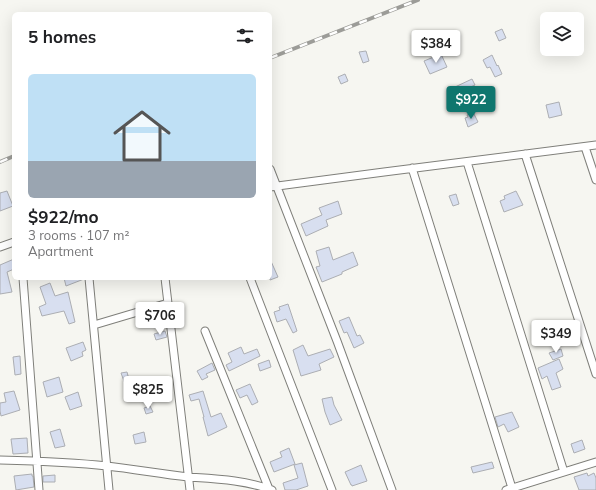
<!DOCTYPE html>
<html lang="en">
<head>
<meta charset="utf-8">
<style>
	:root { --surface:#fff; --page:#f6f6f6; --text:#202124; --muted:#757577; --accent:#0f766e }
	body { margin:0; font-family:Mulish,sans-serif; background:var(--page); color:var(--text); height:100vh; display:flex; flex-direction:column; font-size:15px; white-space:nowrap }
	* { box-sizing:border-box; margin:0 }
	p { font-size:13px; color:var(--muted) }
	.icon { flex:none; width:22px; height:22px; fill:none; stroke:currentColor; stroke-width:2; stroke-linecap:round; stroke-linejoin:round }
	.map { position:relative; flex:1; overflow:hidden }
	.panel { position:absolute; left:12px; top:12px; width:260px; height:268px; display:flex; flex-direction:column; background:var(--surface); border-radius:6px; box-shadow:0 4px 16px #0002 }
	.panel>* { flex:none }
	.fabs { position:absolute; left:540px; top:12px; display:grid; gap:8px }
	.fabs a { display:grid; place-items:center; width:44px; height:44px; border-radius:6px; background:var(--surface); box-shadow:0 4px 16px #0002; font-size:20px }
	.price { position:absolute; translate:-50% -34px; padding:0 9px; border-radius:4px; background:#fff; color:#222; font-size:13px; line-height:26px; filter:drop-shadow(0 1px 2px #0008) }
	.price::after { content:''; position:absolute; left:50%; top:24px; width:12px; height:9px; margin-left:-6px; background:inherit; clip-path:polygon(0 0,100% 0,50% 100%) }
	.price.selected { background:var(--accent); color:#fff }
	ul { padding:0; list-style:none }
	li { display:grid; align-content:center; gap:8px; height:212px; padding:0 16px }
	li span { display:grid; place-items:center; height:124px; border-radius:6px; color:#555 }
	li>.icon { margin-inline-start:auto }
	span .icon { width:72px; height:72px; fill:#fffc; stroke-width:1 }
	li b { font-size:17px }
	h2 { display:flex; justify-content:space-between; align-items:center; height:48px; padding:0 16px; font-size:17px }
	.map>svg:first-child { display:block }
	.building { fill:#d8dff0; stroke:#acaeb3 }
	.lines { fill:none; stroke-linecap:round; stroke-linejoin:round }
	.minor-casing { stroke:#7f7f7a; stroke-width:9 }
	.minor { stroke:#fff; stroke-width:7 }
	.rail-casing { stroke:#9c9c98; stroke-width:4 }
	.rail { stroke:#fff; stroke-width:2.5; stroke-dasharray:8; stroke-linecap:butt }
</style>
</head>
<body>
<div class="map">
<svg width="596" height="490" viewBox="0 0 596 490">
	<rect width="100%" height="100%" fill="#f6f6f1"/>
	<path class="building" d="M502,29l4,9 -7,3 -4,-9z
		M366,51l3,10 -6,2 -4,-11z
		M441,54l6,13 -17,7 -6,-13z
		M492,55l5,11 1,-1 4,9 -7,3 -5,-10 -3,1 -4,-8z
		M345,74l3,7 -7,3 -3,-7z
		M472,79l3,6 -11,5 3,5 -7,3 -5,-11z
		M559,102l3,13 -13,3 -3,-13z
		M473,112l5,10 -10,5 -3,-9 3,-1 -1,-2z
		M7,191l6,15 -13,5v-18z
		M516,191l7,14 -19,7 -4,-11 5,-2 -1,-3z
		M456,194l3,10 -6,2 -4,-10z
		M338,201l4,13 -16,6 2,6 -22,10 -5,-12 21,-9 -3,-7z
		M329,247l4,13 20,-8 5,13 -16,7v2l-20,8 -6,-15 4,-1 -4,-15z
		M14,259v10l-7,3 5,20 -12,2v-29z
		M270,259l8,18 -8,3z
		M64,278h20v1l-18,7z
		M50,283l5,13 13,-4 7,30 -6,2 -5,-13 -22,5 -3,-9 7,-3 -6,-17z
		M288,304l9,27 -4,2 -7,-14 -9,3 -3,-10 6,-2 -1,-3z
		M349,317l8,19 3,-1 4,8 -10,5 -7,-16 -3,1 -5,-12z
		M165,331l2,6 -11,3 -2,-6z
		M83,342l3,8 -4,2 1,4 -12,5 -5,-13z
		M303,345l5,11 22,-7 4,8 -15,7 2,6 -20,6 -8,-26z
		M241,347l3,7 13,-5 3,7 -31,15 -3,-6 6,-3 -4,-9z
		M561,349l2,7 -10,4 -4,-7z
		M20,356l1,18 -6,1 -2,-18z
		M559,359l4,10 -7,4 5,14 -9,3 -5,-14 -5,3 -4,-11z
		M269,360l2,7 -11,4 -2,-7z
		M212,363l3,7 -9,4 2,3 -6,3 -5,-9z
		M127,372l5,19 -4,1 -7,-19z
		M59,377l4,15 -16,5 -4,-15z
		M250,384l8,18 -6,3 -5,-10 -7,3 -4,-8z
		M14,391l6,19 -19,6 -1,-5v-8l6,-1 -2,-9z
		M203,391l8,26 10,-4 6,14 -19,9 -5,-19h1l-5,-18 -8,2 -2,-6z
		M78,392l4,14 -12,4 -5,-13z
		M332,397l2,8 8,15 -12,5 -5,-13 -3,-13z
		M150,406l3,6 -7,2 -2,-6z
		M512,412l7,15 -11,5 -4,-8 -6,3 -3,-10z
		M60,429l5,17 -10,2 -5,-16z
		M144,432l2,10 -11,2 -2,-9z
		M27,438l1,15 -15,1 -2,-15z
		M582,440l3,9 -11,4 -3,-9z
		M289,448l6,16 -21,8 -4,-10 12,-5 -2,-5z
		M492,462l2,6 -21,5 -2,-6z
		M302,463l6,23 -12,4h-11l-2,-7 15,-5 -4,-13z
		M361,465l6,16 -15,5v-1h-1l-6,-13z
		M587,473l1,3 6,-3 2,5v12h-17l-5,-13z
		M32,474v2h1l1,11 -18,3 -2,-14z
		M55,475v7h-12v-6z"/>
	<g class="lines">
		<g class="minor-casing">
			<path id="minor" d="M585,147l11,33
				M525,154l71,220
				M467,162l97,310
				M412,168l100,320
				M270,169l67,172 55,149
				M270,187l114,-15 212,-27
				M0,247l14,-5
				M23,278l16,212
				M89,278l20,212
				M165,278l25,212
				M250,278l82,212
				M94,325l74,-22
				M205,331l64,158
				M0,460c36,1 71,2 107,6 27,3 54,8 81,11 29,2 57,3 84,13
				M506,490l90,-28"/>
		</g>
		<use href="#minor" class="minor"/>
		<g class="rail-casing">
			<path id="rail" d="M270,58l148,-58
				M0,162l14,-6"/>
		</g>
		<use href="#rail" class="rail"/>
	</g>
</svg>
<div class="fabs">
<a><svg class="icon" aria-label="layers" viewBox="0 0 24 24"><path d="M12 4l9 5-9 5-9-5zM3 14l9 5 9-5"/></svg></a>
</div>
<b class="price" style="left:436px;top:64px">$384</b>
<b class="price selected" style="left:471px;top:120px">$922</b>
<b class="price" style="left:160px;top:336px">$706</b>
<b class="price" style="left:556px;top:354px">$349</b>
<b class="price" style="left:148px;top:410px">$825</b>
<section class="panel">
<h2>5 homes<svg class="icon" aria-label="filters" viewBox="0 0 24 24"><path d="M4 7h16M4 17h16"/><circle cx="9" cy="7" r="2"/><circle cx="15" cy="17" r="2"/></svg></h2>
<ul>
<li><span style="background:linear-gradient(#bfe0f5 70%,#9aa5b1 0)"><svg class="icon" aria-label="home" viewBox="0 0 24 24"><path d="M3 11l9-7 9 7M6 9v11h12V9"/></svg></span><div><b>$922/mo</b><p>3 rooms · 107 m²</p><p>Apartment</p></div></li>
</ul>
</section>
</div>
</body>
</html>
